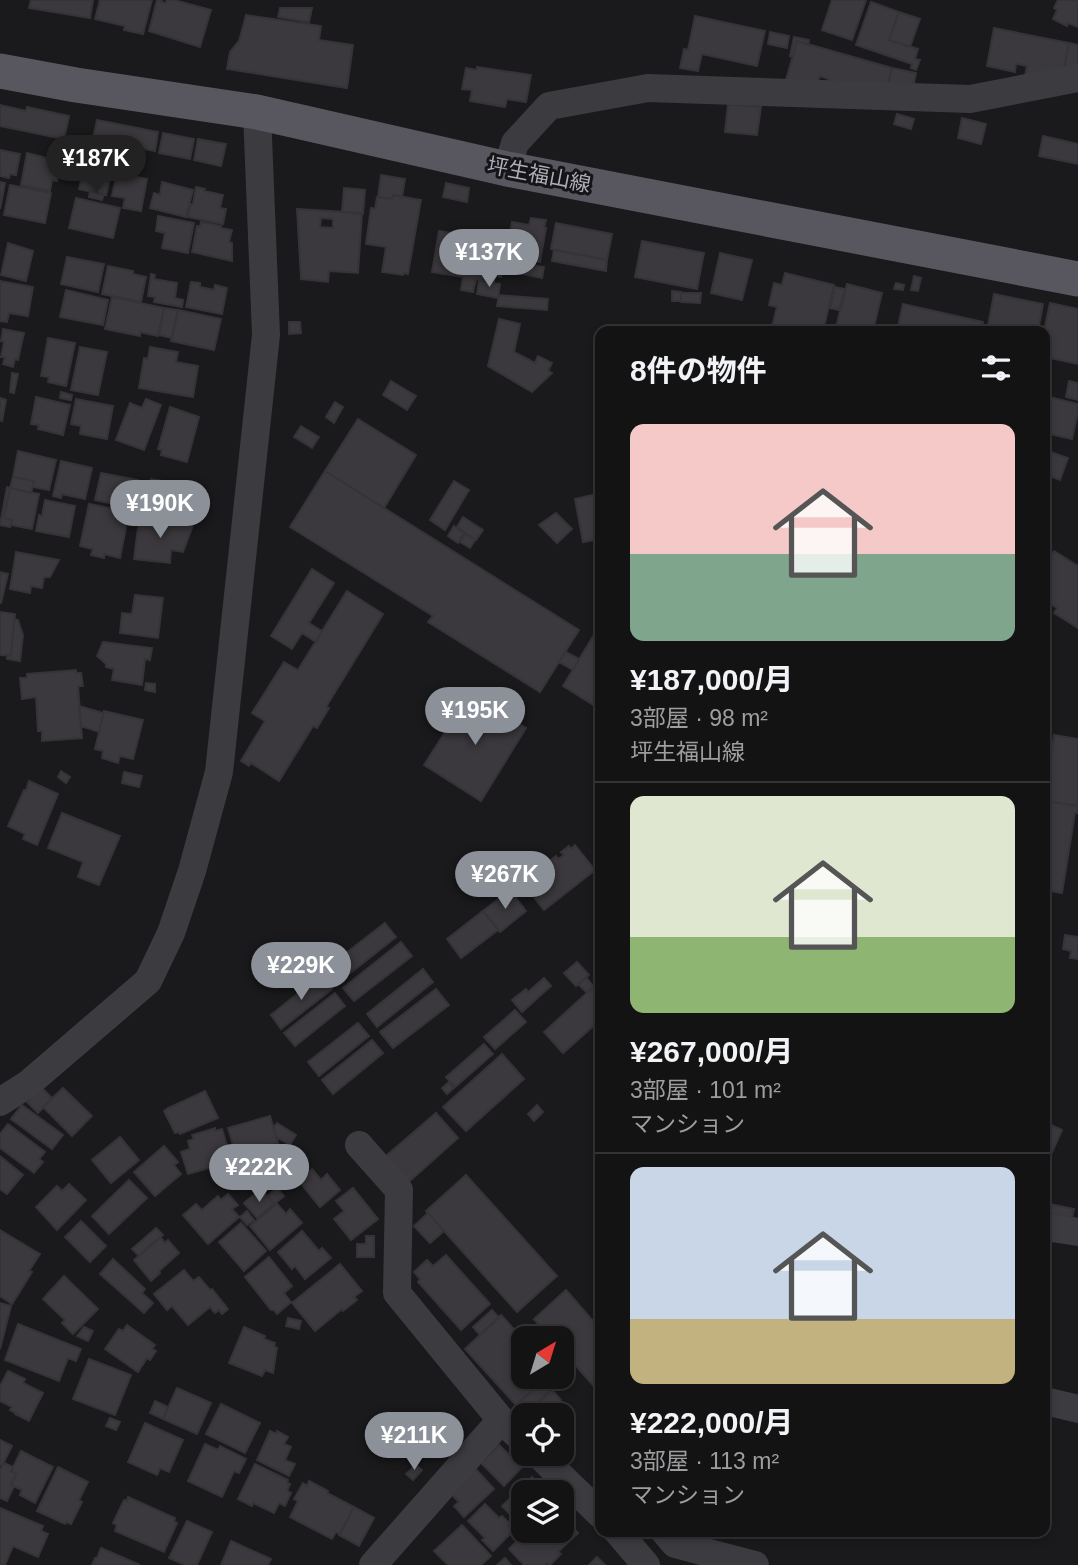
<!DOCTYPE html>
<html lang="ja">
<head>
<meta charset="utf-8">
<style>
	:root { --surface:#141314; --page:#1d1c1d; --text:#f1f3f6; --muted:#9d9ea0; --line:#333234; --accent:#8c9099 }
	body { margin:0; font-family:Helvetica,"Noto Sans JP",sans-serif; background:var(--page); color:var(--text); height:100vh; display:flex; flex-direction:column; font-size:26px; white-space:nowrap }
	* { box-sizing:border-box; margin:0 }
	p { font-size:23px; color:var(--muted) }
	.icon { flex:none; width:38px; height:38px; fill:none; stroke:currentColor; stroke-width:2; stroke-linecap:round; stroke-linejoin:round }
	.map { position:relative; flex:1; overflow:hidden }
	.sheet { position:absolute; left:595px; top:326px; width:455px; height:1211px; display:flex; flex-direction:column; background:var(--surface); border-radius:14px; box-shadow:0 4px 10px #0003,0 0 0 2px var(--line) }
	.sheet>* { flex:none }
	.needle { width:46px; rotate:38deg }
	.controls { position:absolute; left:511px; top:1326px; display:grid; gap:14px }
	.controls a { display:grid; place-items:center; width:63px; height:63px; border-radius:14px; background:var(--surface); box-shadow:0 4px 10px #0003,0 0 0 2px var(--line); font-size:35px }
	.price { position:absolute; translate:-50% -60px; padding:0 16px; border-radius:24px; background:var(--accent); color:#fff; font-size:23px; line-height:46px; filter:drop-shadow(0 2px 4px #0008) }
	.price::after { content:''; position:absolute; left:50%; top:42px; width:21px; height:16px; margin-left:-10px; background:inherit; clip-path:polygon(0 0,100% 0,50% 100%) }
	.price.current { background:#222; color:#fff }
	ul { padding:0; list-style:none }
	li { display:grid; align-content:center; gap:14px; height:371px; padding:0 35px }
	li+li { border-top:2px solid var(--line) }
	li span { display:grid; place-items:center; height:217px; border-radius:14px; color:#555 }
	li>.icon { margin-inline-start:auto }
	span .icon { width:126px; height:126px; fill:#fffc; stroke-width:1 }
	li b { font-size:30px }
	h2 { display:flex; justify-content:space-between; align-items:center; height:84px; padding:0 35px; font-size:30px }
	.map>svg:first-child { display:block }
	.building { fill:#3b393d; stroke:#353337; stroke-width:2; fill-rule:evenodd }
	.lines { fill:none; stroke-linecap:round; stroke-linejoin:round }
	.minor { stroke:#3c3b40; stroke-width:28 }
	.major { stroke:#58575f; stroke-width:35 }
	.labels { text-anchor:middle; stroke-width:6; stroke-linejoin:round; paint-order:stroke }
	.street-label { font-size:21px; fill:#aeadba; stroke:#151416 }
</style>
</head>
<body>
<div class="map">
<svg width="1078" height="1565" viewBox="0 0 1078 1565">
	<rect width="100%" height="100%" fill="#1a191b"/>
	<path class="building" d="M31,0h62l-3,18 -61,-10z
		M100,0h52l-9,34 -19,-4 1,-4 -30,-7z
		M157,0h5l-1,2 5,1 1,-3h7l37,10 -11,37 -51,-16z
		M832,0h34l-14,40 -30,-10z
		M1058,0h20v27l-10,-4 -1,3 -14,-7 4,-9 -3,-2z
		M871,2l28,10 -10,28 29,9 -3,10 5,1 -4,10 -5,-2 1,-4 -56,-19z
		M280,8h32l-3,14 -31,-5z
		M899,12l21,7 -10,28 -21,-7z
		M246,15l75,11 -2,14 34,5 -6,43 -120,-19 3,-17 9,-11z
		M695,16l70,15 -8,35 -55,-12 -4,17 -18,-3 4,-19 4,1z
		M994,28l75,15 -8,40 -36,-7 2,-10 -11,-2 -1,8 -28,-6z
		M770,32l19,4 -2,12 -19,-4z
		M794,37l15,3 -1,5 -11,-4 -4,16 -3,-1z
		M797,41l95,27 -5,19 -61,-1 2,-7 -8,-3 -4,12 -30,-8z
		M1069,43l9,2v22l-17,16z
		M477,67l54,8 -5,27 -19,-3 -2,8 -35,-6 2,-11 -10,-1 4,-21 11,2z
		M892,68l24,5 -4,19 -25,-5z
		M728,104l33,3 -4,28 -32,-3z
		M0,105l26,6 1,-4 42,9 -5,23 -64,-13z
		M897,114l17,5 -3,10 -17,-5z
		M962,118l24,6 -5,20 -23,-6z
		M97,120l61,12 -3,19 -62,-12z
		M163,133l31,6 -4,20 -31,-6z
		M1043,136l35,8v20l-39,-8z
		M198,139l28,5 -5,22 -27,-6z
		M0,150l20,4 -4,21 -6,-1 -1,4 -9,-2z
		M27,153l35,9 -5,19 -5,-1 -2,11 -29,-6z
		M84,167l27,7 -5,21 -27,-6z
		M117,173l30,6 -6,32 -18,-3 2,-10 -13,-2z
		M381,175l24,4 -3,18 -9,-2 -1,4 -14,-2z
		M0,182l5,1 -5,26z
		M162,182l31,8 -7,27 -36,-9 4,-15 6,2z
		M446,183l23,5 -2,14 -24,-5z
		M10,185l41,8 -6,30 -41,-8z
		M196,187l9,2 -1,2 19,4 -3,13 6,1 -3,15 -35,-7 3,-13h2z
		M344,188l21,2 -2,24 -21,-2z
		M90,191l14,3 -2,6 -13,-3z
		M393,195l28,5 -13,74 -4,-1 -1,2 -21,-3 4,-25 -20,-3 5,-36 4,1 2,-12 15,2z
		M76,198l44,10 -7,30 -44,-10z
		M297,209l65,4 -4,60 -29,-2 -1,11 -27,-3zM321,218l12,1v9l-13,-1z
		M158,216l36,7 -6,30 -26,-5 3,-15 -9,-2z
		M531,218l15,2 -2,8h2l-6,34 -34,-7 6,-33 17,3z
		M201,222l20,4v2l11,2 -3,12 3,1v18l-40,-9 5,-26 3,1z
		M556,223l56,11 -5,26 -56,-11z
		M439,231l62,10 -1,3 6,1 -5,32 -6,-1 -1,6 -18,-3 -3,13 -12,-2 2,-13 -31,-5z
		M642,241l62,12 -7,36 -62,-12z
		M8,243l25,8 -7,30 -25,-6z
		M554,250l53,10 -1,11 -54,-10z
		M720,253l32,7 -10,40 -31,-7z
		M67,257l37,7 -6,28 -37,-8z
		M505,260l39,7 -2,11 -39,-8z
		M108,266l25,5v3l13,3 -5,25 -39,-8z
		M785,273l49,12 -11,46h-52l6,-24 -8,-2 5,-22 8,2z
		M151,274l4,1 -1,4 23,4 -2,15 8,2 -1,7 -28,-5 1,-5 -7,-1z
		M914,276l7,2 -3,13 -7,-1z
		M0,281l33,6 -5,29 -19,-3 -2,9 -7,-1z
		M479,281l21,3 -2,14 -21,-4z
		M191,282l9,1v4l14,3 1,-5 12,3 -5,26 -36,-7z
		M896,283l8,2 -1,5 -9,-1z
		M847,284l35,9 -9,38h-38z
		M835,287l10,2 -6,21 -9,-2z
		M66,290l42,10 -5,25 -43,-8z
		M672,291l9,1v9h-9z
		M681,293h20l-1,10 -19,-1z
		M994,294l49,10 -5,27h-51z
		M499,295l49,4 -1,11 -50,-4z
		M112,297l52,11 -6,28 -18,-4v4l-35,-7z
		M1050,303l28,6v55l-33,-7 -1,-26z
		M903,304l80,18 -2,9h-84z
		M164,308l14,2 -6,28 -13,-3z
		M178,310l43,9 -7,31 -43,-9z
		M499,319l21,5 -6,28 21,11 3,-7 14,7 -4,8 4,2 -20,19 -44,-26z
		M289,322h11l1,11 -12,1z
		M3,329l21,4 -6,27 -3,-1 -2,8 -10,-3 2,-7h-4l3,-15 -3,-1z
		M48,338l27,5 -9,43 -18,-4 1,-5 -8,-1z
		M80,347l27,5 -9,43 -27,-5z
		M150,347l28,5 -2,10 22,4 -5,31 -54,-9 5,-30 4,1z
		M12,373l6,1 -4,19 -4,-1z
		M391,381l25,15 -9,14 -24,-15z
		M1069,381l9,2v17l-12,-3z
		M61,392l11,3 -1,5 -11,-2z
		M1045,396l33,8v8l-6,27 -27,-6z
		M36,397l34,8 -7,30 -25,-6 1,-4 -8,-1z
		M0,398l6,2 -4,21 -2,-1z
		M76,399l37,7 -6,33 -27,-5 1,-8 -10,-2z
		M146,399l15,6 -17,45 -28,-10 14,-37 12,5z
		M335,402l8,5 -9,16 -8,-6z
		M170,407l29,10 -12,45 -26,-7 1,-5 -4,-1z
		M358,419l58,36 -32,53 -59,-37z
		M301,426l18,11 -7,11 -18,-11z
		M1045,450l23,8 -8,22 -15,-6z
		M18,451l38,9 -7,30 -16,-3 1,-6 -21,-4z
		M61,461l31,7 -7,31 -23,-5 -1,4 -8,-2z
		M325,471l254,159 -39,62 -112,-70 5,-6 -143,-89z
		M101,473l37,7 -5,28 -38,-8z
		M13,477l21,4 -3,12 -21,-5z
		M151,479l23,4 -1,8 10,2 -4,21 -15,-3 -1,3 -20,-4v-4l-4,-1 4,-20 7,1z
		M454,481l15,9 -24,40 -15,-10z
		M600,483v56l-17,3 -8,-43 22,-5 -2,-10z
		M7,487l3,1 -6,30 8,2 -2,7 -10,-2z
		M10,488l29,6 -7,35 -21,-4 1,-5 -8,-2z
		M183,489l20,3 -7,29 -18,-3z
		M45,500l30,6 -6,31 -33,-6 3,-16 3,1z
		M89,504l40,8 -9,46 -16,-4v4l-13,-3 2,-6 -13,-3z
		M556,513l16,16 -15,14 -18,-18z
		M463,517l20,13 -7,10 -19,-13z
		M139,519l54,6 -10,27 -12,-2 -1,13 -36,-4z
		M454,526l10,7 -6,10 -10,-7z
		M466,534l9,6 -5,8 -10,-6z
		M1054,551l24,15v62l-24,-15 3,-5 -12,-7v-36z
		M16,552l43,8 -9,17h-6l-2,11 -11,-2 -1,7 -20,-4z
		M312,569l22,14 -25,40 13,8 -6,11 -14,-9 -10,16 -21,-13z
		M0,572l8,2 -7,29h-1z
		M347,591l36,23 -57,93 3,1 -12,20 -4,-2 -34,55 -28,-18 -2,3 -8,-5 24,-40 -13,-8 32,-51 14,8z
		M135,595l28,3 -5,40 -38,-5 2,-20 10,1z
		M0,612l15,2 -4,42 -11,-1z
		M14,619l4,1 5,15 -3,26 -13,-2v-4l4,1z
		M594,635l6,4v58l-5,9 -32,-20z
		M103,642l49,6 -2,12 -5,-1 -3,26 -30,-5 2,-11 -8,-2v-3l-9,-8z
		M566,652l13,7 -6,11 -14,-8z
		M76,670v3h5l2,13h-5l4,52 -40,3v-10h-4l-2,-34 -14,2 -2,-21h7v-4z
		M146,683l9,1v8l-10,-2z
		M470,693l56,35 -45,73 -57,-36z
		M79,706l24,7 -4,19 -18,-6z
		M104,711l39,9 -10,39 -13,-3 -2,7 -16,-5 1,-7 -8,-2z
		M1054,735l24,4v67l-33,-5z
		M61,771l9,6 -4,6 -8,-6z
		M124,772l18,4 -3,11 -17,-4z
		M29,781l29,13 -21,51 -14,-6 2,-5 -17,-8 16,-36 2,1z
		M1045,801l33,5v7h-3l-13,80 -17,-3z
		M62,813l58,23 -21,49 -21,-8 5,-15 -35,-14z
		M575,845l20,25 -51,40 -19,-24 26,-20 -3,-4 8,-6 2,3 6,-4 -3,-3 8,-6 2,3z
		M510,890l16,21 -26,21 -17,-21z
		M483,911l15,19 -37,28 -14,-19z
		M385,923l11,14 -56,44 -12,-14z
		M1065,935l13,2v22l-8,-1 1,-7 -8,-2z
		M401,942l11,14 -58,45 -11,-13z
		M577,962l12,13 -13,11 -12,-13z
		M423,969l10,13 -56,45 -10,-13z
		M321,975l11,14 -51,40 -10,-14z
		M586,977l8,10 -7,6 -9,-9z
		M544,978l7,8 -29,26 -10,-12 14,-11 2,3z
		M600,981v39l-37,33 -19,-21z
		M436,989l13,16 -56,43 -13,-16z
		M335,993l10,13 -50,40 -11,-13z
		M515,1010l11,12 -31,27 -11,-12z
		M358,1023l11,13 -50,40 -11,-14z
		M372,1040l11,13 -50,41 -11,-14z
		M484,1044l9,10 -38,33 -9,-10z
		M502,1054l22,25 -58,52 -23,-24z
		M449,1082l5,6 -7,6 -5,-6z
		M41,1087l11,11 -14,15 -11,-11z
		M63,1088l29,28 -20,20 -29,-29z
		M205,1091l13,27 -38,16 -1,-2 -4,1 -11,-22 4,-3z
		M22,1105l41,30 -11,14 -41,-30z
		M537,1105l6,7 -9,9 -6,-7z
		M436,1113l22,25 -55,49 -23,-26z
		M270,1116l8,27 -42,12 -8,-27z
		M1045,1122l17,8 -17,38z
		M277,1123l19,12 -6,10 -14,-8 -3,-9z
		M8,1124l37,28 -6,7 4,3 -9,11 -34,-25v-14z
		M215,1128v3l7,-2 8,27 -9,3 1,5 -34,10 -7,-22 9,-3 -2,-8 6,-2 -2,-4z
		M120,1137l19,23 -28,23 -19,-23z
		M164,1146l14,16 -4,3 7,9 -26,22 -21,-24z
		M0,1156l23,19 -16,19 -7,-5z
		M302,1168l4,6 6,-5 9,11 6,-6 13,16 -20,17 -26,-32z
		M466,1175l91,101 -40,36 -91,-101z
		M129,1180l18,18 -38,36 -17,-18z
		M69,1184l17,16 -29,30 -21,-23 21,-21 5,5z
		M277,1188l7,8 -10,8 -6,-8z
		M353,1188l25,31 -27,21 -17,-21 10,-8 -8,-10z
		M261,1189l13,15 -17,14 -13,-15z
		M228,1194l10,11 -6,4 7,8 -31,27 -25,-29 13,-11 6,6 16,-14 3,4z
		M1045,1203l29,6 -2,9 -27,-5z
		M277,1204l9,10 4,-5 12,14 -32,27 -20,-24z
		M247,1211l7,9 -7,5 -7,-8z
		M428,1213l16,18 -14,12 -16,-17z
		M81,1221l25,25 -16,16 -25,-25z
		M241,1223l25,28 -22,20 -25,-29z
		M156,1228l7,7 -24,21 -7,-7z
		M0,1230l40,24 -11,17 3,1 -20,32 -12,-8z
		M302,1231l17,20 3,-3 9,10 -26,21 -10,-13 -3,3 -14,-17z
		M366,1236h8v21h-17v-13h9z
		M160,1237l5,6 3,-3 11,13 -20,18 1,2 -9,8 -17,-21z
		M446,1255l44,49 -29,26 -43,-48 2,-3 -6,-7 13,-12 6,6z
		M269,1257l23,29 -8,7 7,9 -14,12 -3,-4h-3l-26,-33z
		M113,1259l32,30 -3,4 11,10 -9,10 -44,-39z
		M340,1264l22,27 -8,6 3,3 -14,11 -1,-2 -27,22 -23,-28z
		M184,1270l9,11 6,-4 11,13 2,-1 16,20 -6,5 -3,-4 -4,3 -5,-6 -22,18 -16,-19 -5,4 -13,-16z
		M64,1276l34,33 -25,25 -11,-11 3,-3 -22,-21z
		M566,1290l34,39v64l-38,-43v-11h-10l-18,-20z
		M0,1303l11,3 -11,43z
		M492,1310l7,8 -19,17 -7,-8z
		M501,1315l22,24v38h24l-31,28 -51,-56z
		M288,1318l13,3 -2,8 -13,-3z
		M18,1324l63,25 -5,12 -8,-3 -9,23 -54,-21z
		M127,1325l28,20 -3,4 4,2 -6,9 -3,-2 -9,14 -33,-23 14,-20 4,2z
		M84,1327l9,4 -5,10 -11,-5z
		M244,1327l21,9 -1,3 11,4 -1,3 3,2 -4,25 -8,-3 -3,6 -33,-13z
		M89,1359l42,16 -16,40 -42,-16z
		M8,1371l17,8 -2,4 20,10 -14,28 -14,-7 1,-1 -6,-3 2,-3 -12,-6v-15z
		M545,1379l8,9 -23,21 -8,-9z
		M177,1388l34,15 -14,31 -34,-15z
		M552,1390l9,10 -17,16h-5l-7,-8z
		M155,1401l13,6 -5,12 -13,-6z
		M221,1404l39,19 -15,30 -39,-19z
		M566,1405l8,10 -12,11v-10h-8z
		M110,1418l10,4 -4,8 -10,-4z
		M145,1423l38,17 -14,32 -9,-4 -3,7 -29,-13z
		M270,1431l6,3 1,-3 11,6 -4,7 7,3 -6,13 10,4 -6,12 -32,-16z
		M0,1440l12,6 -10,20 -2,-1z
		M205,1444l13,6 2,-4 26,13 -7,14 -5,-2 -12,26 -34,-16z
		M499,1445l23,22 -18,19 -23,-23z
		M21,1451l32,16 -18,36 -15,-8 2,-5 -11,-5 5,-11 -5,-3z
		M4,1463l9,4 -2,4 5,3 -5,11 3,1 -7,15 -7,-3v-28z
		M255,1464l33,16 -1,3 3,1 -3,7 4,2 -6,13 -6,-3 -5,10 -21,-10 -1,3 -14,-7z
		M416,1465l6,5 -9,10 -7,-6z
		M58,1467l30,15 -9,18 3,2 -11,22 -5,-2 -1,2 -28,-13z
		M474,1467l20,22 -30,28 -10,-11 5,-4 -11,-11z
		M532,1477l7,8 -6,5 2,3h-12v35l-21,-22z
		M309,1481l19,10 -1,2 27,14 -14,27 -4,-2 -4,7 -42,-22 8,-16 -4,-2 9,-16 4,3z
		M128,1497l47,21 -1,3 3,2 -13,29 -49,-21 2,-6 -4,-2 11,-23 3,1z
		M485,1504l14,14 3,-2 8,8 -2,2 5,5 -20,20 -11,-11 3,-2 -17,-17z
		M354,1507l20,11 -15,28 -20,-11z
		M0,1508l43,18 -2,5 7,3 -10,23 -25,-11 -8,19h-5z
		M562,1516l16,17 -20,19 3,2 -11,11 -3,-2 -2,2h-21l-15,-16 18,-18h35z
		M187,1521l25,11 -15,33h-12l-16,-7z
		M462,1525l29,31 -10,9h-33l-14,-14z
		M231,1541l40,18 -3,6h-47z
		M101,1548l39,17h-48l3,-7h2z
		M597,1557l8,8h-16z
		M505,1558l6,7h-14z"/>
	<g class="lines">
		<path class="minor" d="M507,169l8,-26 34,-37 99,-18 322,11 108,-21
			M0,1102l28,-18 120,-103 23,-48 21,-62 27,-99 47,-437 -9,-223
			M359,1145l40,45 -2,103 104,127 22,20
			M1045,1227l33,5
			M1045,1401l33,8
			M538,1454l62,60
			M617,1531l29,34
			M664,1531l11,13 80,21
			M373,1565l128,-145"/>
		<path class="major" d="M0,71l76,14 181,27 250,57 571,110"/>
	</g>
	<g class="labels">
		<g class="street-label">
			<text transform="translate(539 175) rotate(11)" y="7">坪生福山線</text>
		</g>
	</g>
</svg>
<div class="controls">
<a><svg class="needle" viewBox="-14 -14 28 28"><path d="M0-13l5 13h-10z" fill="#e53935"/><path d="M0 13l5-13h-10z" fill="#9d9ea0"/></svg></a>
<a><svg class="icon" aria-label="locate" viewBox="0 0 24 24"><circle cx="12" cy="12" r="6"/><path d="M12 2v4M12 18v4M2 12h4M18 12h4"/></svg></a>
<a><svg class="icon" aria-label="layers" viewBox="0 0 24 24"><path d="M12 4l9 5-9 5-9-5zM3 14l9 5 9-5"/></svg></a>
</div>
<b class="price current" style="left:96px;top:195px">¥187K</b>
<b class="price" style="left:489px;top:289px">¥137K</b>
<b class="price" style="left:160px;top:540px">¥190K</b>
<b class="price" style="left:475px;top:747px">¥195K</b>
<b class="price" style="left:505px;top:911px">¥267K</b>
<b class="price" style="left:301px;top:1002px">¥229K</b>
<b class="price" style="left:259px;top:1204px">¥222K</b>
<b class="price" style="left:414px;top:1472px">¥211K</b>
<section class="sheet">
<h2>8件の物件<svg class="icon" aria-label="filters" viewBox="0 0 24 24"><path d="M4 7h16M4 17h16"/><circle cx="9" cy="7" r="2"/><circle cx="15" cy="17" r="2"/></svg></h2>
<ul>
<li><span style="background:linear-gradient(#f6c9c9 60%,#7fa58c 0)"><svg class="icon" aria-label="home" viewBox="0 0 24 24"><path d="M3 11l9-7 9 7M6 9v11h12V9"/></svg></span><div><b>¥187,000/月</b><p>3部屋 · 98 m²</p><p>坪生福山線</p></div></li>
<li><span style="background:linear-gradient(#dfe7d0 65%,#8fb573 0)"><svg class="icon" aria-label="home" viewBox="0 0 24 24"><path d="M3 11l9-7 9 7M6 9v11h12V9"/></svg></span><div><b>¥267,000/月</b><p>3部屋 · 101 m²</p><p>マンション</p></div></li>
<li><span style="background:linear-gradient(#c9d6e8 70%,#c2b280 0)"><svg class="icon" aria-label="home" viewBox="0 0 24 24"><path d="M3 11l9-7 9 7M6 9v11h12V9"/></svg></span><div><b>¥222,000/月</b><p>3部屋 · 113 m²</p><p>マンション</p></div></li>
</ul>
</section>
</div>
</body>
</html>
